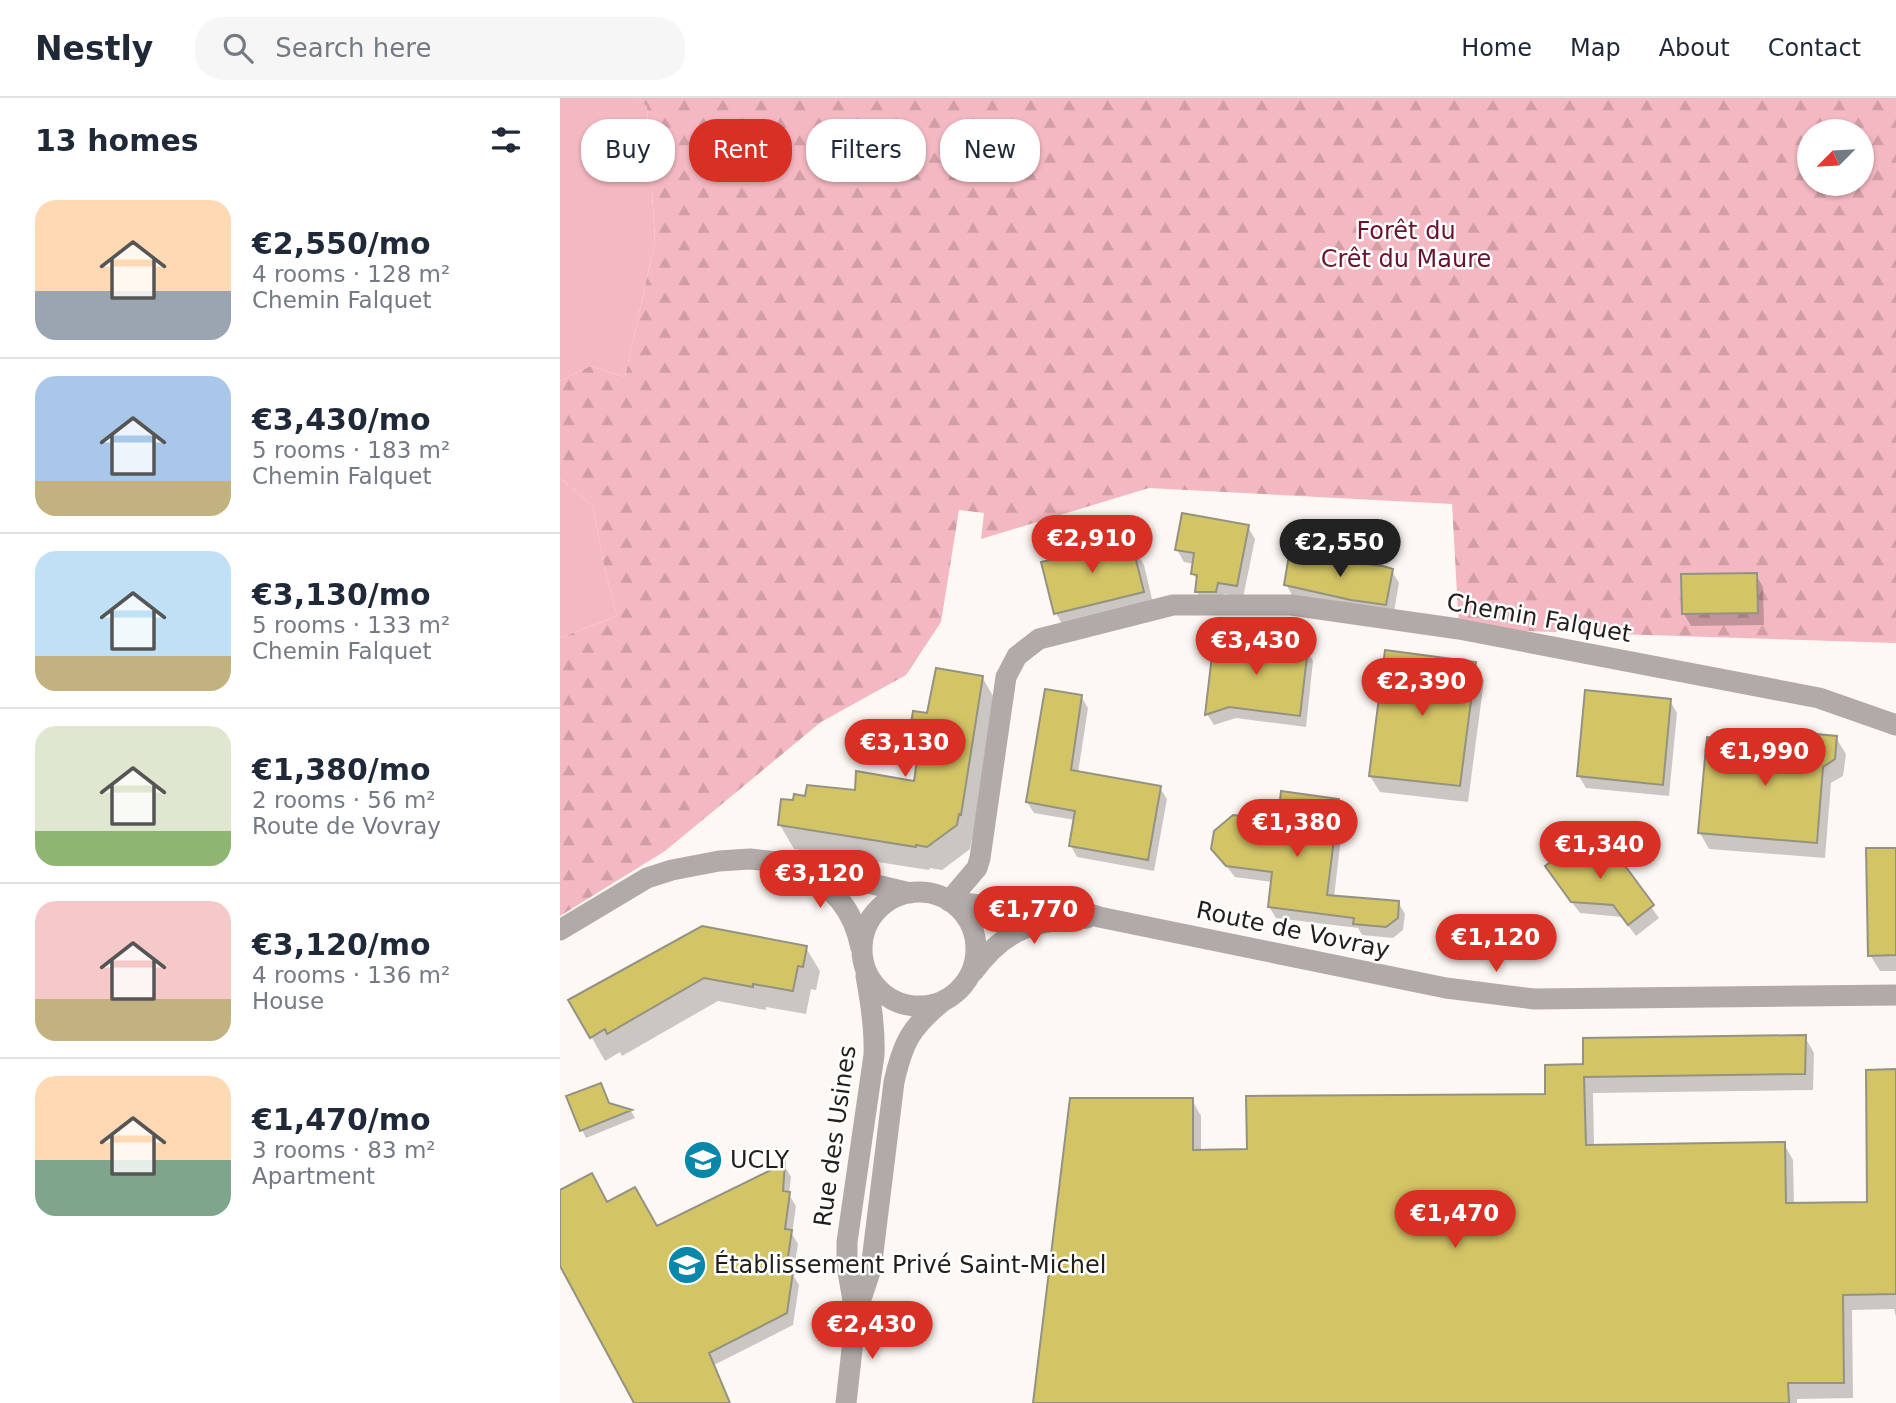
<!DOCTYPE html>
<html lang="en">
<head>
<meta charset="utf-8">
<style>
	:root { --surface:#fff; --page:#f6f6f7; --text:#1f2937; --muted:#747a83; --line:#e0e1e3; --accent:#d93025 }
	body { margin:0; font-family:"DejaVu Sans",sans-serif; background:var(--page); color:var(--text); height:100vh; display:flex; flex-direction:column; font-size:26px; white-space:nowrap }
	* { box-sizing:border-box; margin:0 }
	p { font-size:23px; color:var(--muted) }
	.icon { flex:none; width:38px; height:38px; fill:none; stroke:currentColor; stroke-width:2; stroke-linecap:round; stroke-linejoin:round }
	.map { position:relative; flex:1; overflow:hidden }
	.details { display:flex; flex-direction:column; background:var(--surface); width:560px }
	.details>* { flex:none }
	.hud { position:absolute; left:21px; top:21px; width:665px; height:63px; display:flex; gap:14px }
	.needle { width:46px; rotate:246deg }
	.buttons { position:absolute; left:1237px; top:21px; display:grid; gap:14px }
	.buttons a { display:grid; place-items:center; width:77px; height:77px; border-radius:50%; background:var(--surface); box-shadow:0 2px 5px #0004; font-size:35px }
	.price { position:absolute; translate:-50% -60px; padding:0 16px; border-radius:24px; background:var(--accent); color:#fff; font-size:23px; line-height:46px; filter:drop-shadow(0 2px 4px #0008) }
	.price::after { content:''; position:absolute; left:50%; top:42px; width:21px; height:16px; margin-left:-10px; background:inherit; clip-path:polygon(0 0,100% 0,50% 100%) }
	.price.active { background:#222; color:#fff }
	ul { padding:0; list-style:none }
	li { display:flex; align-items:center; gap:21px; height:175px; padding:0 35px }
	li+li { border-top:2px solid var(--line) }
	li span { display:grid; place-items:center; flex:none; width:196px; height:140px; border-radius:21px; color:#555 }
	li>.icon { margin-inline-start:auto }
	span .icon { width:84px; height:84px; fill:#fffc; stroke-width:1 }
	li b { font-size:30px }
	h2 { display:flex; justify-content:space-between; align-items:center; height:84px; padding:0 35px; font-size:30px }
	.pill { padding:0 24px; border-radius:28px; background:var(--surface); box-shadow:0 2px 5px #0004; font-size:24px; line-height:63px }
	.pill.active { background:var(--accent); color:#fff }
	header { display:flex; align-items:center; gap:42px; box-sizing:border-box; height:98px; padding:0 35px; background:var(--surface); border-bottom:2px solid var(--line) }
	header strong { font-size:33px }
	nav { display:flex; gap:38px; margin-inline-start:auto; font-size:24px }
	.search { width:490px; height:63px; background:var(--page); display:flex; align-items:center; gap:18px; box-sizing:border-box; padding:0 24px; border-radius:28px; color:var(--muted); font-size:26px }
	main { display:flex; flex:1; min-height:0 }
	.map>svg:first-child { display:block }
	.grass { fill:#f4b8c2 }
	.forest { fill:url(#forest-firs); fill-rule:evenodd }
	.shadow { fill:#0003 }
	.building { fill:#d3c566; stroke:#949282; stroke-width:2 }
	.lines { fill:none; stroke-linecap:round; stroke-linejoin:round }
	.street { stroke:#b2aaa7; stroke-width:21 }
	.labels { text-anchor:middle; stroke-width:5; stroke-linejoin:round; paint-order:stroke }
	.park-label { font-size:24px; fill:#68142e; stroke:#fff }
	.street-label { font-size:24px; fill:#231e19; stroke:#fff }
	.poi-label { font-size:24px; fill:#231e19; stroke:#fff; text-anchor:start }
</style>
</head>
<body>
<header>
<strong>Nestly</strong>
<div class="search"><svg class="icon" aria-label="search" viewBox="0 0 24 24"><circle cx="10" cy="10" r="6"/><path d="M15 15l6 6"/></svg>Search here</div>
<nav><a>Home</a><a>Map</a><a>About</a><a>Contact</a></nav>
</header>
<main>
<section class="details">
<h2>13 homes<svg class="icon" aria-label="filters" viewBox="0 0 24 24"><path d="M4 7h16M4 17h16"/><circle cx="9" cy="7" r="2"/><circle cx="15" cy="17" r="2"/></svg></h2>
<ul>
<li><span style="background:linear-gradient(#ffd9b3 65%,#9aa5b1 0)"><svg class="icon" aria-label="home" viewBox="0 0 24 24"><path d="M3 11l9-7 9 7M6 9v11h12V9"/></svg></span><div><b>€2,550/mo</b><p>4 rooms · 128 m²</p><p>Chemin Falquet</p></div></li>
<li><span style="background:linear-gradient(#a9c7e8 75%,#c2b280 0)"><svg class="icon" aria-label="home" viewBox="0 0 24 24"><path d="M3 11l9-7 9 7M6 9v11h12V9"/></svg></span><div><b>€3,430/mo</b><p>5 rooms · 183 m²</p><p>Chemin Falquet</p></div></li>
<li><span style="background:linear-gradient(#bfe0f5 75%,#c2b280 0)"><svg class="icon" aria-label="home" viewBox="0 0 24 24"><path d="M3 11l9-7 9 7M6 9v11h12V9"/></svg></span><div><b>€3,130/mo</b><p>5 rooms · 133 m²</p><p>Chemin Falquet</p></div></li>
<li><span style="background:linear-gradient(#dfe7d0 75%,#8fb573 0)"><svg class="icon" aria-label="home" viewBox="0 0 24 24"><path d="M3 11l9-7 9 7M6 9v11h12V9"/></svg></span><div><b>€1,380/mo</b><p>2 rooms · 56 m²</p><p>Route de Vovray</p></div></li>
<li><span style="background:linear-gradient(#f6c9c9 70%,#c2b280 0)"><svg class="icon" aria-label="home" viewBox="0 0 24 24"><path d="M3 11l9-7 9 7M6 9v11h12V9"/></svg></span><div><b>€3,120/mo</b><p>4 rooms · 136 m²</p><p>House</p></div></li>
<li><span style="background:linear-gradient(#ffd9b3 60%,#7fa58c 0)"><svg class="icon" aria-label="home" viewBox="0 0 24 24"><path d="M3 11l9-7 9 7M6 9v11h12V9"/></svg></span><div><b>€1,470/mo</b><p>3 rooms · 83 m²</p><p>Apartment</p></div></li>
</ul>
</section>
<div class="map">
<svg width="1336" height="1305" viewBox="0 0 1336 1305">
	<defs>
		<pattern id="forest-firs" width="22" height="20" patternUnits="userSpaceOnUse" patternTransform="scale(1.75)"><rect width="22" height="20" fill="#f4b8c2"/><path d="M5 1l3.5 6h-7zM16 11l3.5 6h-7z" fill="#d19ea6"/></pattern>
	</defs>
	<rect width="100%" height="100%" fill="#fdf8f3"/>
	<path class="grass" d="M0,0h79l8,9 8,134 -30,136 -35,-11 -30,15z
		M0,380l33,28 11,60 13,50 -57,22z"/>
	<path class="forest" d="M79,0h1257v545l-437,-14 -7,-125 -303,-16 -168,51 3,-26 -25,-3 -18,112 -35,53 -85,47 -156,129 -105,65v-278l57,-22 -13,-50 -11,-60 -33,-28v-97l30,-15 35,11 30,-136 -8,-134zM1250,33h52v53h-52z"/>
	<path class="shadow" d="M688,429l7,12 -12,59 -19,-4 -1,10h-19l-7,-12 1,-10 -5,-9 1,-9 -10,-2 -7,-12z
		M534,441l6,10 30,-7 14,23 12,51 -87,21 -13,-24z
		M832,473l7,12 -6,34 -100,-20 -7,-13z
		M1196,477l7,12 1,38 -73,1 -7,-12z
		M656,542l91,10 6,11 -7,66 -70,-9 -22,7 -7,-11z
		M914,566l10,16 -16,122 -88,-10 -10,-16z
		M422,579l14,24 -22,137h-2l-2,11 -28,21 -12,-2 -1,2 -135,-21 -14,-24 15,-23 11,-4 110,-15 5,-37 -9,-16 17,-15z
		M521,598l7,12 -10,65 82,15 7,11 -13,72 -77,-14 -6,-11 4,-26 -41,-7 -7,-11z
		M1110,603l7,12 -8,83 -83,-8 -7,-12z
		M1276,640l10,16 -3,22 -12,7 -6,75 -116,-9 -9,-16 105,-86z
		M777,702l7,12 -10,85 64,5 7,12 -2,16 -10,8 -31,-3 -4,-7 -82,-10 -7,-11 3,-25 -37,-5 -22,-28z
		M1046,745l53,75 -23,18 -14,-19 -42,-4 -26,-34z
		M1336,751v122h-16l-10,-16z
		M246,850l14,23 -4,19 -5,-1 -5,25 -40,-7v3l-48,-9 -96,55 -2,-4 -15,9 -34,-60z
		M1245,939l9,16 -1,37 -220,3 1,54 190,-3 9,16 1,45 75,-1 27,-133v246l-2,-8 -42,1 1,88 -56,1v4h-762l157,-303 9,16v36l48,-1 298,-56 38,-29z
		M49,1007l22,6 4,7 -49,20 -4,-8z
		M224,1067l7,12 -2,18 7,11 -4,28 6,10 -5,31 6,10 -6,40 -79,40 16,38h-94l-76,-141v-71l47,13 49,25z"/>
	<path class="building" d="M622,415l67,12 -12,61 -19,-3 -2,9h-21l2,-17 -6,-1 3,-21 -19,-3z
		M535,439l2,11 34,-8 13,52 -90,22 -13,-52 22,-5 -3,-11z
		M729,457l94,11 10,3 -7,36 -35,-5 -67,-15z
		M1197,475l1,40 -76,1 -1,-40z
		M654,540l94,10 -8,68 -71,-9 -24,8z
		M825,552l91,12 -16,124 -91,-10z
		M376,570l47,8 -22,139 -2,-1 -2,11 -30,22 -11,-2v2l-138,-22 3,-26 12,1 1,-6 11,2 2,-11 48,5 1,-19 58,10 7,-49 -11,-2 3,-19 14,2z
		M485,591l37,6 -11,75 90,16 -13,74 -79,-14 6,-35 -49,-9z
		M1025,592l86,9 -8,86 -86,-9z
		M1245,635l32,3 -2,23 -12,8 -6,76 -119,-10 9,-96 96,8z
		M721,693l58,8 -12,96 72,6 -1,17 -12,9 -33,-3 1,-6 -86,-11 4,-35 -46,-6 -15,-17 3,-18 19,-16 45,5z
		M1046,742l48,65 -26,20 -15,-20 -42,-3 -26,-36 26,-19 8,12z
		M1306,750h30v107l-28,1z
		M142,828l105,20 -4,21 -5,-1 -5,25 -40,-7v3l-49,-9 -97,56 -2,-5 -15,9 -22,-38z
		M1246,937l-1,39 -221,3 2,68 199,-3 1,61 81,-1 -1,-132 30,-1v225l-53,1 1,88h-56l1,20h-756l37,-305h123v52l54,-1 -1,-53 299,-2v-29l38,-1v-26z
		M41,985l8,20 23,7 -52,21 -14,-35z
		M225,1065l-2,28 7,1 -5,37 7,1 -6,40 7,2 -6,41 -78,40 21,50h-96l-74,-137v-76l32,-17 15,29 28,-15 22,39z"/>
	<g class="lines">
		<path class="street" d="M236,771c37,17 57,39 65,79
			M302 851a57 57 0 1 1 114 0a57 57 0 1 1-114 0Z
			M389,803l28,-33 3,-10 26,-181 11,-21 22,-17 134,-34h118l168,24 360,69 77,27
			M389,803l30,4 49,-5 22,1 49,16 347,71 88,11 362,-4
			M0,832l87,-52 25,-8 47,-9 31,-2 65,7 45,15 50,12
			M413,874c33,-45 61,-51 114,-54
			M295,1214l-8,-46v-24l27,-187c1,-27 -3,-52 -8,-79
			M286,1305l10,-89 15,-45 23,-187c9,-40 17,-55 49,-81"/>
	</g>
	<defs>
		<g id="university-disc" transform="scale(2.0125)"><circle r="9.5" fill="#0887aa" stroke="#fff"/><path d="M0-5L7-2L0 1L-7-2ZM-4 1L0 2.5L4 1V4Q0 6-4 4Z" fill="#fff"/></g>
		<g id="school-disc" transform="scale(2.0125)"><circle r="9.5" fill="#0887aa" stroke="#fff"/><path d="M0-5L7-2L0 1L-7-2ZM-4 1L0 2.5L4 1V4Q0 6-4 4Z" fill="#fff"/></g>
	</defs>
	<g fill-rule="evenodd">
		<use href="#university-disc" x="143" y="1062"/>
		<use href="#school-disc" x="127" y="1167"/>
	</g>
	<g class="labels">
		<g class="park-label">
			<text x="846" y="141">Forêt du<tspan x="846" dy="28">Crêt du Maure</tspan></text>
		</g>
		<g class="street-label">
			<text transform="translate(979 520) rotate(10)" y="8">Chemin Falquet</text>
			<text transform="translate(733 832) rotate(12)" y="8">Route de Vovray</text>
			<text transform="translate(275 1038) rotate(-82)" y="8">Rue des Usines</text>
		</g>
		<g class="poi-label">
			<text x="170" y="1070">UCLY</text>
			<text x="154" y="1175">Établissement Privé Saint-Michel</text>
		</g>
	</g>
</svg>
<div class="buttons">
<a><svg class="needle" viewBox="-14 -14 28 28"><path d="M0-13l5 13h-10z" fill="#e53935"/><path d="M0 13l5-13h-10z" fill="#747a83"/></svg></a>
</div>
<b class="price" style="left:532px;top:477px">€2,910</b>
<b class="price active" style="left:780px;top:481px">€2,550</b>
<b class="price" style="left:696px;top:579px">€3,430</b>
<b class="price" style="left:862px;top:620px">€2,390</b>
<b class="price" style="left:345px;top:681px">€3,130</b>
<b class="price" style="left:1205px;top:690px">€1,990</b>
<b class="price" style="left:737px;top:761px">€1,380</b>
<b class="price" style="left:1040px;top:783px">€1,340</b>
<b class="price" style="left:260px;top:812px">€3,120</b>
<b class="price" style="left:474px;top:848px">€1,770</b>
<b class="price" style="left:936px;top:876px">€1,120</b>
<b class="price" style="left:895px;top:1152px">€1,470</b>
<b class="price" style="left:312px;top:1263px">€2,430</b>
<div class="hud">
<a class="pill">Buy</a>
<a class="pill active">Rent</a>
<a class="pill">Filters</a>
<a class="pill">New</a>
</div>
</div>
</main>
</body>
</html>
